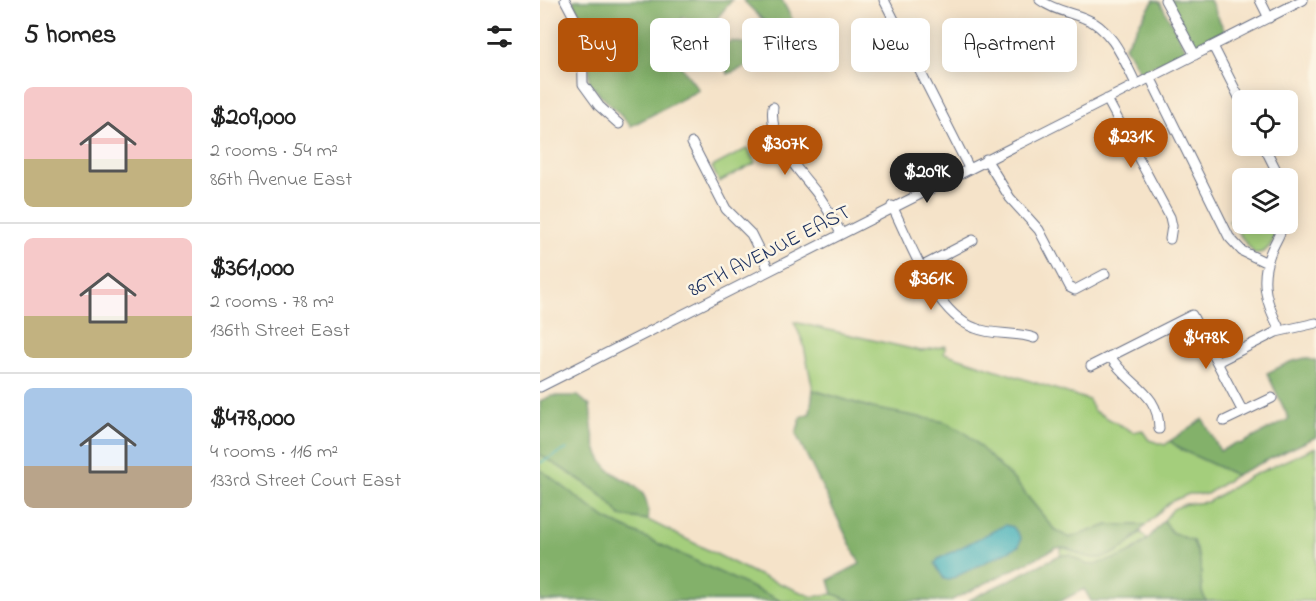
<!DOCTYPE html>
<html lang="en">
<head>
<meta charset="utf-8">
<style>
	:root { --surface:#fff; --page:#f2f2f2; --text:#222; --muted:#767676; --line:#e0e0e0; --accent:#b45309 }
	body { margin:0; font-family:"Indie Flower",sans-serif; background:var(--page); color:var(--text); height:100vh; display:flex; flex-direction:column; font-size:22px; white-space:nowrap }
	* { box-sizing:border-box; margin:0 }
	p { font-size:20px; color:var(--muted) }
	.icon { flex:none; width:33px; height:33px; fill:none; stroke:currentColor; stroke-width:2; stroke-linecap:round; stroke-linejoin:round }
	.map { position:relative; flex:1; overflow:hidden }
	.sheet { display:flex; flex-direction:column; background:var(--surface); width:540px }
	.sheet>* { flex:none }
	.top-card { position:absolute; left:18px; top:18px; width:570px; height:54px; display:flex; gap:12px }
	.fabs { position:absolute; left:692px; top:90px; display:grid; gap:12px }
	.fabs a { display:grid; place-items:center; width:66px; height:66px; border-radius:9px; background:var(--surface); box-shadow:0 3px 15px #0003; font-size:30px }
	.price { position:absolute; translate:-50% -51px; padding:0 14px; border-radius:21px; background:var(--accent); color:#fff; font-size:20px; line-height:39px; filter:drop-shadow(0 2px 3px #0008) }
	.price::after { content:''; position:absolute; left:50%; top:36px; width:18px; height:14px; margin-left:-9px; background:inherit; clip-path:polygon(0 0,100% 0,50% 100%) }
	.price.selected { background:#222; color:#fff }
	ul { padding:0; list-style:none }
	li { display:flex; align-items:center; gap:18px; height:150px; padding:0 24px }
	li+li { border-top:2px solid var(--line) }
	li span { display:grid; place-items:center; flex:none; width:168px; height:120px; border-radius:9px; color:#555 }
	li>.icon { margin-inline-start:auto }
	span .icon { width:72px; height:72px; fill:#fffc; stroke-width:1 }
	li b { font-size:26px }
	h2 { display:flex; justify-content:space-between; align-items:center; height:72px; padding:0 24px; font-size:26px }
	.tag { padding:0 21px; border-radius:9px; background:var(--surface); box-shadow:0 3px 15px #0003; font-size:21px; line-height:54px }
	.tag.selected { background:var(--accent); color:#fff }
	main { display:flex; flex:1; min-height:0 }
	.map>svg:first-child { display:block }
	.green { fill:#a4ce7b; stroke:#607e6c; stroke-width:1.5 }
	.forest { fill:#83b16b; stroke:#4f7064; stroke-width:1.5 }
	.water { fill:#3fafb7; stroke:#2d6f8a; stroke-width:1.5 }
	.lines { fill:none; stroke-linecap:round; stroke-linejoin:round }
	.stream { stroke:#3fafb7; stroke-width:1.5 }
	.minor-casing { stroke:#676e83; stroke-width:11 }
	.minor { stroke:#fff; stroke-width:9 }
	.labels { text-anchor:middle; stroke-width:5; stroke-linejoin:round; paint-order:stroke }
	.street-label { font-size:21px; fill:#1b2f5e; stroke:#fcf5e5 }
</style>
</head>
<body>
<main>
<section class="sheet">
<h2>5 homes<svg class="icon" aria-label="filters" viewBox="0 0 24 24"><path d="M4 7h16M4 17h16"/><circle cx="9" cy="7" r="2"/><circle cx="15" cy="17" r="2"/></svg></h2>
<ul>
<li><span style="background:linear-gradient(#f6c9c9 60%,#c2b280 0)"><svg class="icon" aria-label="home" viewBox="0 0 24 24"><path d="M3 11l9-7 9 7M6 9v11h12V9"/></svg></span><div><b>$209,000</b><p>2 rooms · 54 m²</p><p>86th Avenue East</p></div></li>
<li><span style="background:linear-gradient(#f6c9c9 65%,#c2b280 0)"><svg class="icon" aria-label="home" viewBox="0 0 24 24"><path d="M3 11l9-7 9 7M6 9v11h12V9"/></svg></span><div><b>$361,000</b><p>2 rooms · 78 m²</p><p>136th Street East</p></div></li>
<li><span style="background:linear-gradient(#a9c7e8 65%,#b9a48a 0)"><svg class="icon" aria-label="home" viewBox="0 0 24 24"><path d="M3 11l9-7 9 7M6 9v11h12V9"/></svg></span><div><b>$478,000</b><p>4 rooms · 116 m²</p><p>133rd Street Court East</p></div></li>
</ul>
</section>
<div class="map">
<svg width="776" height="601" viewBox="0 0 776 601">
	<rect width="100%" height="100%" fill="#fcf5e5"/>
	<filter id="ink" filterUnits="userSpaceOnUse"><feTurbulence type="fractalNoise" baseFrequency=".0167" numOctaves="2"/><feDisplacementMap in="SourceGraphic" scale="12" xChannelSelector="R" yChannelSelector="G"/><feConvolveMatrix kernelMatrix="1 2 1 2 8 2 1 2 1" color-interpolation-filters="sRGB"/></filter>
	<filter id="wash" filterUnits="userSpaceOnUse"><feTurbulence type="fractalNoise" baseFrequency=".008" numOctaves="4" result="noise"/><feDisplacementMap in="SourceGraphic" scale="24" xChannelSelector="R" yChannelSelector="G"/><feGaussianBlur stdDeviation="1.35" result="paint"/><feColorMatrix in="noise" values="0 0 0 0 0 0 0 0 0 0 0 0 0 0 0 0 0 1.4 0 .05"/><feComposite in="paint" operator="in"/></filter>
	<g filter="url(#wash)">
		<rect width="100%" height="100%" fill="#f5e3c9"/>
		<path class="green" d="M208,148l7,15 -36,19 -7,-15z
			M702,215v9h36c-2,12 -8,31 -24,29l-25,-32z
			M254,322l127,29 25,-5 -2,7 145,47 5,11 39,21 9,-2 7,10 16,5 5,-4 13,9 53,25 -29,19h-18l-19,8 -24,23h-38l-39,13 -15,-8 -39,-49 -22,-19 -121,-54 -59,-18 -10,-48z
			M776,447v154h-110l-4,-9 -2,-31 -7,-20 -22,-9 -7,-12 9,-11 12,-5 23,-2 41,-25z
			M0,454c27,20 61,33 80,62l28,4 106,53 59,24 20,-3 19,7h-312z
			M601,532l6,7 -23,19 -36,8 -18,-11h-10l2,-8c9,-1 15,6 23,9 22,7 43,-9 56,-24z"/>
		<path class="forest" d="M36,0h156l-23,28 -26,-11 -19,27 35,46 -68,36 -42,-43 1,-46 -17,-36z
			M203,0h39l22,42 -76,32 -12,-23 15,-10 16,3 19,-21z
			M614,0l6,2 27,49 -47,21 -15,-26z
			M629,0h41l15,32 -29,14z
			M765,358l11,3v76l-80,38 -54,-25 -12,-9 33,-22 17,32 16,-8 5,1 48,-25 -22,-46 23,-11z
			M273,390l59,18 73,14 21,11 49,48 39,48 15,9 39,-13h38c-15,17 -33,38 -59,32 -13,-3 -17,-11 -31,-9l-106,53h-98l-19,-7 -4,-14 31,-16 -64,-130 5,-17 9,-4z
			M11,396h27l12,10c2,15 2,37 10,51 15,31 51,18 48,63l-28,-4c-19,-29 -53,-42 -80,-62v-53z
			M0,469l66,50 175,82h-241z
			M624,520l7,12 22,9 7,20 2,31 4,9h-115l-7,-12 -23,12h-94l93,-46h10l18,10c39,-7 51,-13 76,-45z"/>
		<path class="water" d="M465,525l8,2 8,11 -2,8 -70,34 -5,-1 -9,-15 3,-5z"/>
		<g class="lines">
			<path class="stream" d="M0,463l27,-14"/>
		</g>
	</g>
	<g filter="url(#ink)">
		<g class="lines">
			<g class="minor-casing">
				<path id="minor" d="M25,0l17,32 1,52 16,22 20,18
					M344,0l85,168
					M500,0c13,10 29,12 44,18 28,10 40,42 52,66
					M625,0l30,55
					M720,0l9,18
					M673,46l29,57
					M610,77l79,160 13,14 25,12
					M567,99l63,118 2,9 -2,13
					M233,107c-5,33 25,62 43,85 10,13 17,27 25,41
					M152,143l34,66 25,25 18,36
					M724,146l16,32
					M446,159l24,39 29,32 30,57 6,3 30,-16
					M352,206c19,37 42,107 83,122 19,8 39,3 59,10
					M383,266l50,-26
					M740,330c-13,-25 -21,-48 -10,-76 4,-11 11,-20 13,-30
					M570,356c18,30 49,35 49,73
					M677,362l59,-30 40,-9
					M551,366l101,-51 51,97
					M0,387l763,-387
					M684,421l48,-23"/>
			</g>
			<use href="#minor" class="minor"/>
		</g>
	</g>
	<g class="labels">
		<g class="street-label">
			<text transform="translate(229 250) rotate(-27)" y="7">86TH AVENUE EAST</text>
		</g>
	</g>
</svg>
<div class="fabs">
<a><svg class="icon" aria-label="locate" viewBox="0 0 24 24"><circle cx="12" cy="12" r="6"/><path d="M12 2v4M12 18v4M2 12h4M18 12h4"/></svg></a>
<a><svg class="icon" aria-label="layers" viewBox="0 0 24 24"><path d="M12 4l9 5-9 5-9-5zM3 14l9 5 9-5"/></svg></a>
</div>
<b class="price" style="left:591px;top:169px">$231K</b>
<b class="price" style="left:245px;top:176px">$307K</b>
<b class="price selected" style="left:387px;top:204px">$209K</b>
<b class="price" style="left:391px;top:311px">$361K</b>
<b class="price" style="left:666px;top:370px">$478K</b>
<div class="top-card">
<a class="tag selected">Buy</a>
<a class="tag">Rent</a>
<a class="tag">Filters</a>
<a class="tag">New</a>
<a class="tag">Apartment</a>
</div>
</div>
</main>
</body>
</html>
